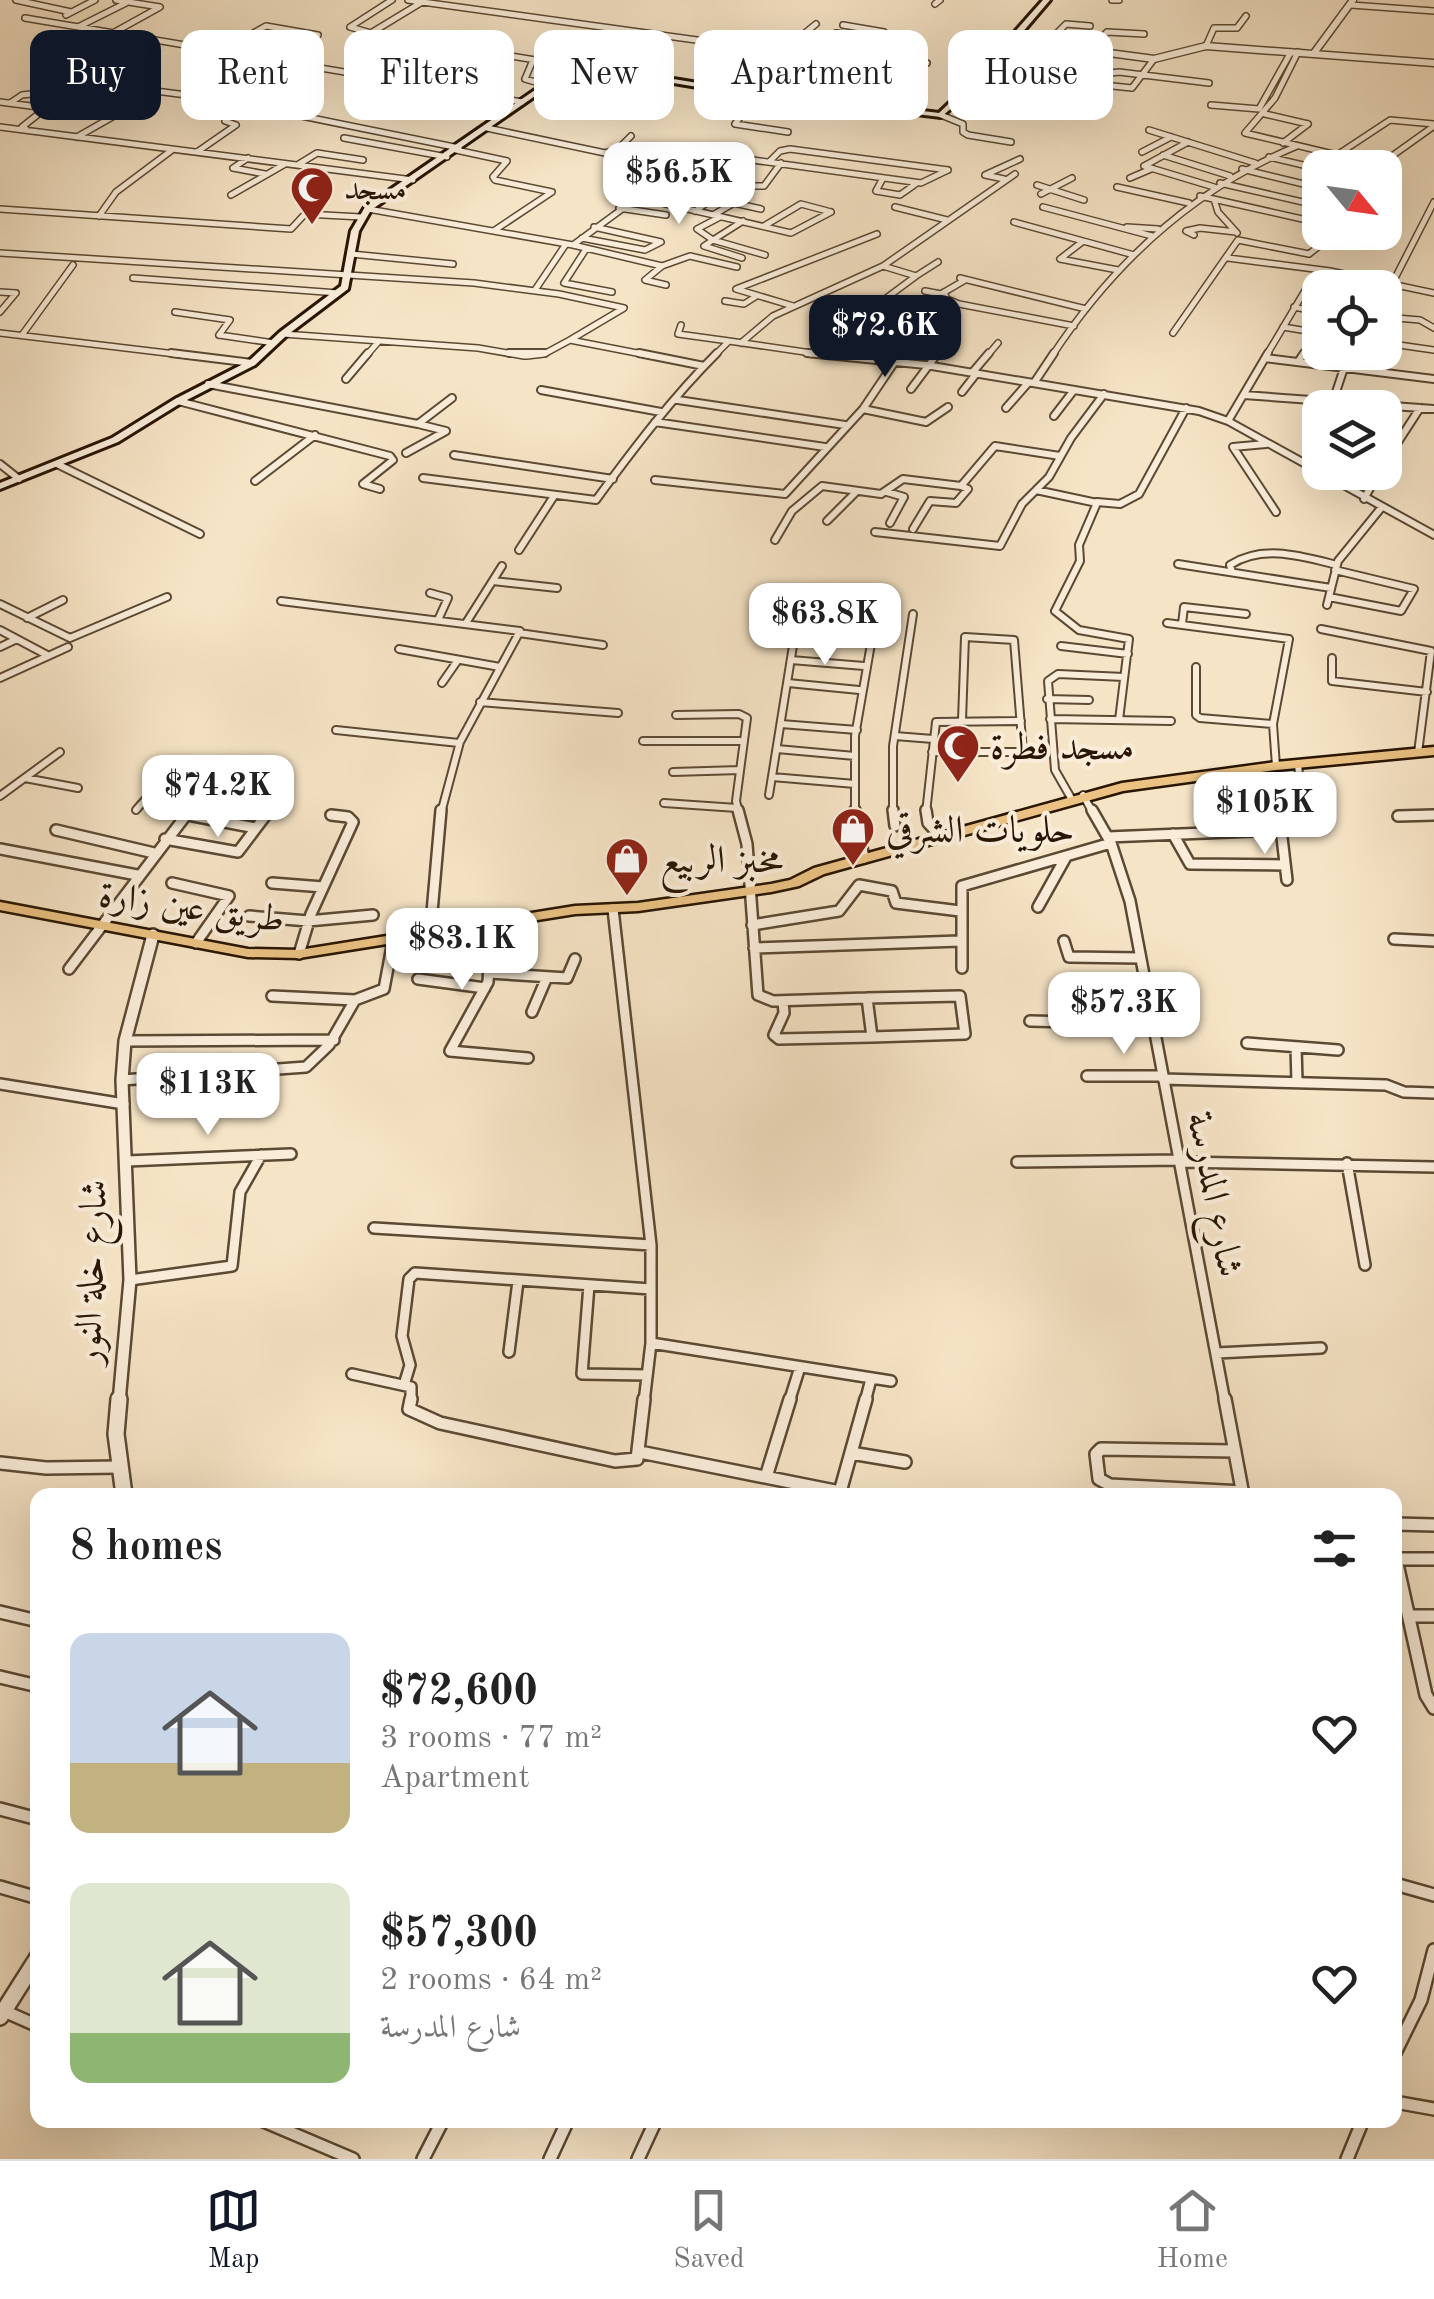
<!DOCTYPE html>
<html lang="en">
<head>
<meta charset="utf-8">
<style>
	:root { --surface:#fff; --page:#f6f6f6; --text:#222; --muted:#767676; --line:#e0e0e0; --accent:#111827 }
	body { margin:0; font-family:"Old Standard TT",Amiri,serif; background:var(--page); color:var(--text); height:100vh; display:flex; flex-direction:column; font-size:38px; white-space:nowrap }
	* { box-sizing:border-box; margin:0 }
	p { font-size:32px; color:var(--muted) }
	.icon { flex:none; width:55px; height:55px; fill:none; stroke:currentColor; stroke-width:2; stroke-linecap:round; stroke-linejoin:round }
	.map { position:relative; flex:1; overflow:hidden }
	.details { position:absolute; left:30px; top:1488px; width:1372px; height:640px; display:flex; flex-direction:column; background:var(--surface); border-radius:20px; box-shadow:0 10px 40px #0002 }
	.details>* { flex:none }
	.top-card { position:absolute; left:30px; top:30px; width:1375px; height:90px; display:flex; gap:20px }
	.needle { width:65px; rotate:119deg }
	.tools { position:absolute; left:1302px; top:150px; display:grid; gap:20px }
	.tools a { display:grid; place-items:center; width:100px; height:100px; border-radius:20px; background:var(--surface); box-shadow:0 10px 40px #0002; font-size:50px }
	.price { position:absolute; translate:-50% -85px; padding:0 22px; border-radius:20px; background:#fff; color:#222; font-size:32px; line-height:65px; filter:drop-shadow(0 2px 5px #0008) }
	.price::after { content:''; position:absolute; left:50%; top:60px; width:30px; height:22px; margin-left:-15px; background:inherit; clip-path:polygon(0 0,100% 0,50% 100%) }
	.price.active { background:var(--accent); color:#fff }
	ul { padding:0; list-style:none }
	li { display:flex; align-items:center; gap:30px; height:250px; padding:0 40px }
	li span { display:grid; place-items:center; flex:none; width:280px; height:200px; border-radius:20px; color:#555 }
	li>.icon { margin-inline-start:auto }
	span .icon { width:120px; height:120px; fill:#fffc; stroke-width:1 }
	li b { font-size:42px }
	h2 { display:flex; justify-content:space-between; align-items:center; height:120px; padding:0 40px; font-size:42px }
	.pill { padding:0 35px; border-radius:20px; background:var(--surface); box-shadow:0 10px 40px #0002; font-size:35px; line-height:90px }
	.pill.active { background:var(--accent); color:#fff }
	.menu { display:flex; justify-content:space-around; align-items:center; height:140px; border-top:2px solid var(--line); background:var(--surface); font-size:28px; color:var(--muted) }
	.menu a { display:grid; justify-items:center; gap:5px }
	.menu .active { color:var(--accent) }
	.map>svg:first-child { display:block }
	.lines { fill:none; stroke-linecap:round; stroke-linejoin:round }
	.minor-far3-casing { stroke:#5c4933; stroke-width:8 }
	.minor-far2-casing { stroke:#5c4933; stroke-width:10 }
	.minor-far1-casing { stroke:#5c4933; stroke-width:14 }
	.minor-casing { stroke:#5c4933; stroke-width:16 }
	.tertiary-far2-casing { stroke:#5c4933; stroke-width:9 }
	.tertiary-far1-casing { stroke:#5c4933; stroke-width:16 }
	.tertiary-casing { stroke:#5c4933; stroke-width:20 }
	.secondary-casing { stroke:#291502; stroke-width:6 }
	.primary-casing { stroke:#291502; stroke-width:5 }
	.minor-far3 { stroke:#f9edda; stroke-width:5 }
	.minor-far2 { stroke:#f9edda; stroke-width:6 }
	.minor-far1 { stroke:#f9edda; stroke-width:9 }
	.minor { stroke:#f9edda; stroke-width:11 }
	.tertiary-far2 { stroke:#f9edda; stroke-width:6 }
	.tertiary-far1 { stroke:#f9edda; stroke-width:11 }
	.tertiary { stroke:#f9edda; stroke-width:15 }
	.secondary { fill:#f9edda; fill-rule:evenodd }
	.primary { fill:#ebc283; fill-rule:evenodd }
	.labels { text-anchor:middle; stroke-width:8; stroke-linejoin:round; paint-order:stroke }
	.far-poi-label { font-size:32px; fill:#291502; stroke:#f9edda; text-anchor:start }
	.poi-label { font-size:38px; fill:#291502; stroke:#f9edda; text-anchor:start }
	.street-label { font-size:38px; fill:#291502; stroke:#f9edda }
</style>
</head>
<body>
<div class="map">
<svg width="1434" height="2159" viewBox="0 0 1434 2159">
	<rect width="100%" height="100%" fill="#f6e4c6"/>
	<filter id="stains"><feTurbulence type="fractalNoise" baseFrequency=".002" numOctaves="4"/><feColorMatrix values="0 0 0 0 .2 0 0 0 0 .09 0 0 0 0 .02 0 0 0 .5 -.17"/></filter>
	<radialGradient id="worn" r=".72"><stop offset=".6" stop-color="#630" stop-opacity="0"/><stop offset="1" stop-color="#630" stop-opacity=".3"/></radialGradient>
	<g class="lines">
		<g class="minor-far3-casing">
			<path id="minor-far3" d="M16,0l55,12
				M408,0l447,62 29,-30 -41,-7
				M1112,0h7
				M422,2l-51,31 201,33
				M935,4l5,-4
				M1351,5l83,6
				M66,15l29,-15
				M25,18l497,84
				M78,27l48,-24
				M113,33l47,-26 -44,-7
				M371,33l-21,-6 42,-27
				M836,33l42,5
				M394,38l-14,10 60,10 17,-10
				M988,38l22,4
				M769,46l26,-5 21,-17
				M1044,46l22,-22 24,2
				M1206,46l8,-18h23l9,-12
				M1088,51l19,-19 37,2
				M219,52l47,-26 52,9 -43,26
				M1298,52l-23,46 -30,35 134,32
				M864,55l63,8
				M533,60l-8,19 21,6
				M995,60l83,17 41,-5 90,11
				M99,65l-22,16 141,18 241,49
				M571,67l55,-34
				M603,70l47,-29 -27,-5
				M1103,85l29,3 22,-29
				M971,87l59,8
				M442,89l15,-10 45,4
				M758,93l-23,31 53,8
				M817,100l27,-34
				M0,102l46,6 -24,19 4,2
				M10,103l12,-8 27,-3
				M1211,105l48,4 32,-57
				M1265,114l43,10
				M941,115l22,9v8l5,3 43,7
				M0,127l413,53
				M487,128l118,25 12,-3 14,-14
				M1149,130l106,33
				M77,137l37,-21
				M344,138l103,19
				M1283,143l25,-19
				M456,150l51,11 -14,16 2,3 57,12 -57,38
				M197,152l39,-27 -11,-4
				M1142,152l29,-15
				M1163,155l67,21
				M1337,155l53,-35 44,4
				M1269,157l51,12
				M248,158l-15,10 32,6
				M770,161l10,-10 10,-2 158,21
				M299,164l18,-11 46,7
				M1144,166l70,21
				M1144,166l44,-24
				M1378,166l56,-40
				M1242,169l78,19
				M883,178l-7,13 24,4 17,-12
				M1130,178l21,-9
				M1004,179l-19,-4 35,-16
				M1220,183l100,23
				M1037,185l47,15
				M745,186h19l17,-23
				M1117,187l72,16
				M1041,194l31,-16
				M231,195l54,-31
				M1200,196l120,27
				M636,197l155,36 40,-21
				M1214,199l4,13 19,21
				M895,207l52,13
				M1043,207l109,29
				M619,208l47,7
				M0,209l291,20 14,-15 56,3
				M368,209l205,36 75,-55 18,-5 41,-1 38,-25 176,24 27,-13
				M695,211l18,-12
				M713,215l21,-12 27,6
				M99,216l17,-24 56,-42
				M720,217l-23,12 16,11 -9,6 38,12
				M743,221l-30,19 52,15
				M1014,222l120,33
				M764,226l37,-22 30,8
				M1127,227l31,2
				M1194,235l-8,-4 14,-3 36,4
				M582,238l63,12 16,-8 -67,-15
				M1082,242l-22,17 58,11
				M573,245l89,21 28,-10 47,11
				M586,249l-22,34 48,9
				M0,253l474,30 85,11 65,14 -54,32 82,16
				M351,254l102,10
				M1228,258l102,13 104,22
				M662,266l-17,14 21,5
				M916,276l22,-14
				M133,278l205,15
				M960,278l126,31
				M1392,284l42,-82
				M535,290l31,-46
				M925,291l16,3 24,-14
				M0,292l16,1 -16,19
				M944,292l3,7 12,5 115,22
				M725,301l19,3 11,-7
				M793,306l-57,-17 141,-55
				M1294,307l26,5
				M175,312l55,8 -11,15
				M1385,317l35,3 14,8
				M681,325l-3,9 51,7
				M1283,327l37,6
				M0,333l192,23
				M1173,333l65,-93 71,14 28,-22
				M283,334l195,14 46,8
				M22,335l51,-70
				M219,335l55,8
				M741,343l32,-27 110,-50 132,-92
				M1385,343l49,7
				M811,354l105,-78 -33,-10
				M366,356l13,-15
				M527,356l17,-2 26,-14
				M714,356l15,-15 103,15
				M887,356l16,-21
				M936,356l14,-19
				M987,356l11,-13
				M1052,356c62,-94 141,-167 245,-210
				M1266,356l50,-84
				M1302,356l8,-12"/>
		</g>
		<g class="minor-far2-casing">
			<path id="minor-far2" d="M171,353l81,10
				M509,353h36
				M639,353l65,13
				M807,353l119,12 273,46 29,10 206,114
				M1265,358l169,21
				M882,362l7,-9
				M1298,362l6,-9
				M972,373l17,-20
				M346,379l22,-26
				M1034,383l20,-30
				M208,384l210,40 34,-26
				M911,389l27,-36
				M541,390l120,22
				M962,392l14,-18
				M1244,395l190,14
				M678,400l167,25
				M178,401l212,55 3,4 -30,24 17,5
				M1333,401l11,-33
				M1006,408l22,-25
				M863,409l63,13 22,-15
				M1054,416l20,-26
				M1228,421l40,-68
				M655,422l170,25
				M1266,444l-33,3 43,65
				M406,453l40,-22 -28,-7
				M454,455l159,24
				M1385,462l35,-54
				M0,464l19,15
				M57,464l143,70
				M423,478l173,22c38,-52 76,-102 121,-147
				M655,480l130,14 78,-85 31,-46
				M255,481l60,-46
				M1036,490l61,13 -18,42 1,16 -25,50 24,19 50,9 -10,81
				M887,492l17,5 -14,26
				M1364,499l15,-27
				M1097,502l23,2 19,-10 47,-86
				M827,521l30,-30
				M913,529l17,-28 26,2 12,-14 -7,-3
				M875,532l125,14 22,-42 27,-27 22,-39 33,-44
				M775,540l17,-29 30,-25 59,8 22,-15 58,7 34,-40 65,10
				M519,550l35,-54
				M1178,564l153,24
				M1232,572l-2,-7c33,-21 71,-9 107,0
				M493,581l64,7
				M430,593l18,5 -10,22
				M787,593l89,22 -21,121v77
				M1329,597l72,14 13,-22 -79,-19
				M281,601l239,30 -60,111 -19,71
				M0,604l70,34 97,-41
				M1327,605l11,-44 43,-53
				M27,618l36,-18
				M466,623l36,-57
				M1167,623l122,16 -16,85 3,42
				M1182,624l2,-17 62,7
				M1321,629l110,22 -13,102
				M0,630l47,25
				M796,632l74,5
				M519,633l84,12
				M1061,646l67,8
				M0,647l17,-8
				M399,649l101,18
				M1332,658v23l95,11
				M791,660l73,6
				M1196,667v48l4,3 73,6
				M0,678l68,-31
				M442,683l16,-23
				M788,683l71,7
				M1047,699l42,1
				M480,702l138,11
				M676,715l63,-1 8,4 -11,83 3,12
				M1050,719l121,2
				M781,724l76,6
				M336,730l123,13
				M895,736l38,3
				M643,741h101
				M777,749l78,7
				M932,752h91l-9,-112 -49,-3 -3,83
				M1298,764l4,43
				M673,772l67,-2
				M772,777l83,7
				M25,778l53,10
				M769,795l32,-199
				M1083,795l10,18
				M0,796l60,-44
				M1071,798l-16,-28 -7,-89 10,-7 66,3
				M664,803l73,5
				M136,810c22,-26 44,-45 78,-28l-26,31
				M893,813v-67l20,-132
				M926,813l10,-91 85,-1"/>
		</g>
		<g class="minor-far1-casing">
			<path id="minor-far1" d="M738,810l9,34 11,151 15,6 94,-3
				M855,810l9,48
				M893,810l2,16
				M926,810l2,13 13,14
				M1092,810l19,33 19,58 95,501
				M188,815l68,13
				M1398,816l36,-1
				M1281,829l6,51
				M56,830l98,23
				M1173,834l17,30 95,1
				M1108,837l195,-8
				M165,839l73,13 28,-37
				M0,849l137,26
				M172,883l57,13 -33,47
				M272,883l51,4
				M1038,907l28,-50
				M613,909l38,336v98l-7,59
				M249,916l59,5 65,-6
				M752,925l87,-14 20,-26 33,6 4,12 64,8
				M491,926l-3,56 -38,69 78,7
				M430,935l11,-125
				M1394,939l40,2
				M1064,941l5,16 71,1
				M754,948l206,-7
				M299,954l12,-40 42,-92 -5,-5 -17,-2
				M962,968v-82l149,-43
				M69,969l121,-159
				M490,973l77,5 8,-19
				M418,979l67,9
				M272,996l83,4
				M960,996l5,38 -93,3 -5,-39z
				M1074,997l2,25
				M783,1001l1,12 -10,22 5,4 93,-2
				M532,1012l15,-35
				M1030,1021l123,3
				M125,1041l209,-1
				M1247,1043l91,7
				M1296,1047l1,35
				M1087,1076h75
				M1163,1079l223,6 18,7 30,1
				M122,1080l184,-13 23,-22 26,-45 29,-11 9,-48
				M0,1084l124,20
				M127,1161l164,-7
				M1017,1162l163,-2
				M1180,1162l254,5
				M1347,1163l18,102
				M374,1228l277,17
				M130,1280l102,-14 8,-74 21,-37
				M589,1285l-7,89 65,1
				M651,1343l240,38
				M509,1352l9,-71
				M1217,1353l104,-5
				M352,1374l59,13v15
				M404,1385l6,-20 -8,-29 7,-57 6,-6 236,16
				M789,1402l11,-35
				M865,1402l6,-23"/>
		</g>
		<g class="minor-casing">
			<path id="minor" d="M411,1399l-2,10 31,14 175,38 22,-2 7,-60
				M1225,1399l18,96
				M1235,1451l-134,-2 -5,5 3,25 11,6 133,7
				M640,1452l200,40 26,-93
				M851,1453l54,9
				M0,1463l46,5 74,-1
				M766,1477l24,-78
				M1395,1524l39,1
				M1395,1555l31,140 8,13
				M1396,1559h38
				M0,1612l38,9
				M1409,1616h25
				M0,1677l38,9
				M0,1809l38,10
				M1395,1884l39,11
				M0,1887l38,11
				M4,2011l34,15
				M1395,2053l26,-53 13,-50
				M1395,2102l39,7
				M261,2120l92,39
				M423,2159l20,-39
				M550,2159l18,-39
				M638,2159l18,-39
				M1347,2159l16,-39"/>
		</g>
		<g class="tertiary-far2-casing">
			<path id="tertiary-far2" d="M1012,40l142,19 52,-13 228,17
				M1314,53l39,-53"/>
		</g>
		<g class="tertiary-far1-casing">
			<path id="tertiary-far1" d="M119,1402l11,-122 -8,-200 3,-39 28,-106"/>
		</g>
		<g class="tertiary-casing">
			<path id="tertiary" d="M119,1399l-3,35 8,61
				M0,2017l38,-60"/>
		</g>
		<g class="secondary-casing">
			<path id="secondary" d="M1043,0h7l-76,89 -33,28 -231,-28 -122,-20 -17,2 -200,139 -12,21 -11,58 -62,47 -31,29 -74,38 -63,39 -118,47v-6l112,-45 63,-39 74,-38 31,-29 61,-46 10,-55 14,-24 202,-139 21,-3 122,20 229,28 29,-28z"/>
		</g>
		<g class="primary-casing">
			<path id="primary" d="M1434,747v8l-158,15 -153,21 -299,83 -25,12 -28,6 -133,19 -63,3 -276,44 -51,-1 -248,-47v-8l248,47 51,1 276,-44 63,-3 133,-19 19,-4 24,-12 308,-85 154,-21z"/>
		</g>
		<use href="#minor-far3" class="minor-far3"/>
		<use href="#minor-far2" class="minor-far2"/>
		<use href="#minor-far1" class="minor-far1"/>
		<use href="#minor" class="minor"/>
		<use href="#tertiary-far2" class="tertiary-far2"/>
		<use href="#tertiary-far1" class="tertiary-far1"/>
		<use href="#tertiary" class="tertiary"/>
		<use href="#secondary" class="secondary"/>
		<use href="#primary" class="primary"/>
	</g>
	<defs>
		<g id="mosque-pin" transform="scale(2.25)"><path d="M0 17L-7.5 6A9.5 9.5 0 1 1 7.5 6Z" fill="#8f2418" stroke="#f9edda"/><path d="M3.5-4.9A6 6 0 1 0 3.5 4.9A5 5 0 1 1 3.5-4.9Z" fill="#fff"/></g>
		<g id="shop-pin" transform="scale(2.25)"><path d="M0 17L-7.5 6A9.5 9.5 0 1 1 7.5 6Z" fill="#8f2418" stroke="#f9edda"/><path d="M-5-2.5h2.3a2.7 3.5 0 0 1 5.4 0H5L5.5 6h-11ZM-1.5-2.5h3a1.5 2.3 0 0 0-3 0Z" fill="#fff"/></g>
	</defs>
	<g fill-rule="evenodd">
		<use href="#mosque-pin" x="312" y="188"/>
		<use href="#mosque-pin" x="958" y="746"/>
		<use href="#shop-pin" x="853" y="829"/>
		<use href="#shop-pin" x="627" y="859"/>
	</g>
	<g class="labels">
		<g class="far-poi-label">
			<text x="344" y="199">مسجد</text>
		</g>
		<g class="poi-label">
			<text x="990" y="759">مسجد فطرة</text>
			<text x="886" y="842">حلويات الشرقي</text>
			<text x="660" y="872">مخبز الربيع</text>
		</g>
		<g class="street-label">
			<text transform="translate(192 906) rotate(8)" y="13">طريق عين زارة</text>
			<text transform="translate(1216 1194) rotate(79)" y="13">شارع المدرسة</text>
			<text transform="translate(90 1272) rotate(-88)" y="13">شارع خلة النور</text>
		</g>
	</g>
	<rect width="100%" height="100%" filter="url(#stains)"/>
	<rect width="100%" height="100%" fill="url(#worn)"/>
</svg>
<div class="tools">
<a><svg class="needle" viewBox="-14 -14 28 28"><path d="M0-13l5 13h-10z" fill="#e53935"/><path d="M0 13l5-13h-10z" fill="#767676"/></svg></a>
<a><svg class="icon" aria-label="locate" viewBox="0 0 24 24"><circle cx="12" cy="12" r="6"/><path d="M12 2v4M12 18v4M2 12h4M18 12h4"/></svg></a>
<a><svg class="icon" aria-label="layers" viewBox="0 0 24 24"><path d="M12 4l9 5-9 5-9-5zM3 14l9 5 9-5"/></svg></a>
</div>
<b class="price" style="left:679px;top:227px">$56.5K</b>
<b class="price active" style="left:885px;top:380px">$72.6K</b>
<b class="price" style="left:825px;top:668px">$63.8K</b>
<b class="price" style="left:218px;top:840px">$74.2K</b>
<b class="price" style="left:1265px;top:857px">$105K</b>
<b class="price" style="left:462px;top:993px">$83.1K</b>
<b class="price" style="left:1124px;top:1057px">$57.3K</b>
<b class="price" style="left:208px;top:1138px">$113K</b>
<div class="top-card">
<a class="pill active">Buy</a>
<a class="pill">Rent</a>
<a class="pill">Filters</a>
<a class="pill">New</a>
<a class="pill">Apartment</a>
<a class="pill">House</a>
</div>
<section class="details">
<h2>8 homes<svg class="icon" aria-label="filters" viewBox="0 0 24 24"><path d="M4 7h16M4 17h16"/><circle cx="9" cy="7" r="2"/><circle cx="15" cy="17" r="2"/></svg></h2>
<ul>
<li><span style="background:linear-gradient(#c9d6e8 65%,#c2b280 0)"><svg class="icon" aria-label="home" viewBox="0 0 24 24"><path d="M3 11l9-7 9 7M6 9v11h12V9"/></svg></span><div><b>$72,600</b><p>3 rooms · 77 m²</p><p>Apartment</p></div><svg class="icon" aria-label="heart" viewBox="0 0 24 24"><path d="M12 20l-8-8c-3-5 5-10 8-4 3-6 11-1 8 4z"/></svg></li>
<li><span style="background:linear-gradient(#dfe7d0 75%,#8fb573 0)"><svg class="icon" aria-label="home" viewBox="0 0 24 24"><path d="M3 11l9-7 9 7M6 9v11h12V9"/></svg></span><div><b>$57,300</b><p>2 rooms · 64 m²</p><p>شارع المدرسة</p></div><svg class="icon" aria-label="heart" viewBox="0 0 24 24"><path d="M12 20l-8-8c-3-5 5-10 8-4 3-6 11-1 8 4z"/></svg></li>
</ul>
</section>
</div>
<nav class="menu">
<a class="active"><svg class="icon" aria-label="map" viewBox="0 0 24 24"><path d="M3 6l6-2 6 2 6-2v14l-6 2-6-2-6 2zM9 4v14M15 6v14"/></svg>Map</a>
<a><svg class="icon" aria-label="saved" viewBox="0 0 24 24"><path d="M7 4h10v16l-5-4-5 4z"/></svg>Saved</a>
<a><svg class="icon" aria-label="home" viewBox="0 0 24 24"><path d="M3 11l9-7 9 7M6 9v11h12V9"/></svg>Home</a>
</nav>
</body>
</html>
